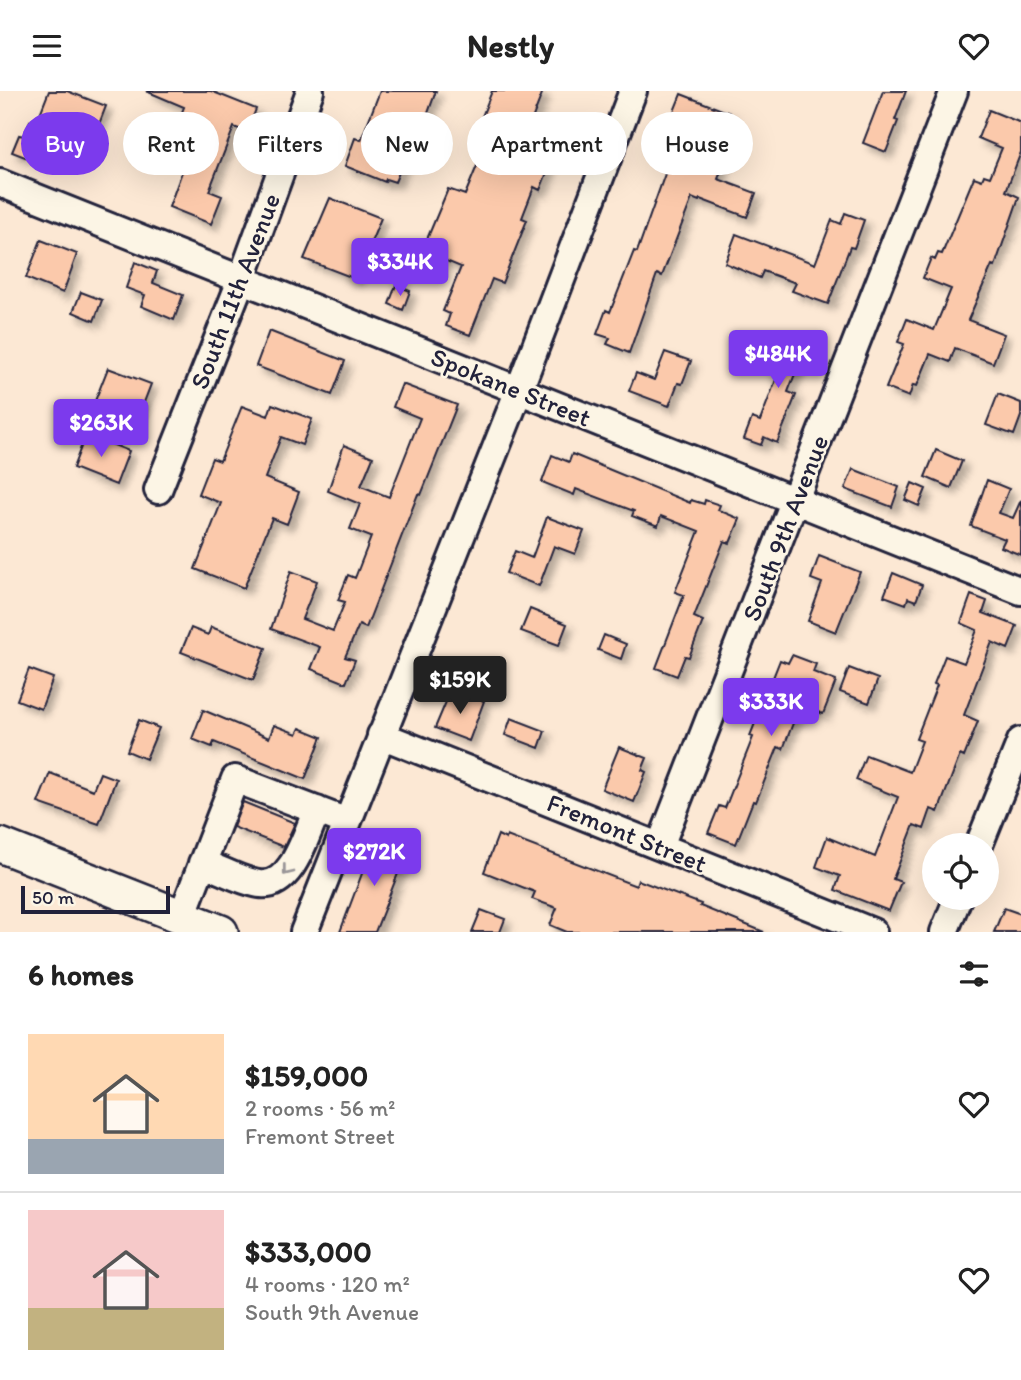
<!DOCTYPE html>
<html lang="en">
<head>
<meta charset="utf-8">
<style>
	:root { --surface:#fff; --page:#f2f2f2; --text:#222; --muted:#767676; --line:#e0e0e0; --accent:#7c3aed }
	body { margin:0; font-family:Itim,sans-serif; background:var(--page); color:var(--text); height:100vh; display:flex; flex-direction:column; font-size:26px; white-space:nowrap }
	* { box-sizing:border-box; margin:0 }
	p { font-size:23px; color:var(--muted) }
	.icon { flex:none; width:38px; height:38px; fill:none; stroke:currentColor; stroke-width:2; stroke-linecap:round; stroke-linejoin:round }
	.map { position:relative; height:841px; overflow:hidden }
	.panel { display:flex; flex-direction:column; background:var(--surface); flex:1 }
	.panel>* { flex:none }
	.hud { position:absolute; left:21px; top:21px; width:980px; height:63px; display:flex; gap:14px }
	.buttons { position:absolute; left:922px; top:742px; display:grid; gap:14px }
	.buttons a { display:grid; place-items:center; width:77px; height:77px; border-radius:50%; background:var(--surface); box-shadow:0 7px 28px #0002; font-size:35px }
	.scale { position:absolute; left:21px; bottom:18px; width:149px; box-sizing:border-box; padding-left:7px; border:4px solid #22223b; border-top:0; font-size:19px; line-height:24px; white-space:nowrap; color:#22223b; -webkit-text-stroke:5px #fcf5e5; paint-order:stroke }
	.price { position:absolute; translate:-50% -60px; padding:0 16px; border-radius:7px; background:var(--accent); color:#fff; font-size:23px; line-height:46px; filter:drop-shadow(0 2px 4px #0008) }
	.price::after { content:''; position:absolute; left:50%; top:42px; width:21px; height:16px; margin-left:-10px; background:inherit; clip-path:polygon(0 0,100% 0,50% 100%) }
	.price.on { background:#222; color:#fff }
	ul { padding:0; list-style:none }
	li { display:flex; align-items:center; gap:21px; height:175px; padding:0 28px }
	li+li { border-top:2px solid var(--line) }
	li span { display:grid; place-items:center; flex:none; width:196px; height:140px; border-radius:0px; color:#555 }
	li>.icon { margin-inline-start:auto }
	span .icon { width:84px; height:84px; fill:#fffc; stroke-width:1 }
	li b { font-size:30px }
	h2 { display:flex; justify-content:space-between; align-items:center; height:84px; padding:0 28px; font-size:30px }
	.pill { padding:0 24px; border-radius:32px; background:var(--surface); box-shadow:0 7px 28px #0002; font-size:24px; line-height:63px }
	.pill.on { background:var(--accent); color:#fff }
	header { display:flex; justify-content:space-between; align-items:center; height:91px; padding:0 28px; background:var(--surface); font-size:32px; font-weight:700 }
	.map>svg:first-child { display:block }
	.building { fill:#fbc9ab; stroke:#22223b; stroke-width:2; filter:url(#shadow) }
	.lines { fill:none; stroke-linecap:round; stroke-linejoin:round }
	.minor-casing { stroke:#22223b; stroke-width:32 }
	.major-casing { stroke:#22223b; stroke-width:38 }
	.minor { stroke:#fcf5e5; stroke-width:26 }
	.major { stroke:#fcf5e5; stroke-width:33 }
	.oneway { stroke:#9a9698 }
	.labels { text-anchor:middle; stroke-width:5; stroke-linejoin:round; paint-order:stroke }
	.street-label { font-size:26px; fill:#22223b; stroke:#fcf5e5 }
</style>
</head>
<body>
<header><svg class="icon" aria-label="menu" viewBox="0 0 24 24"><path d="M4 6h16M4 12h16M4 18h16"/></svg>Nestly<svg class="icon" aria-label="heart" viewBox="0 0 24 24"><path d="M12 20l-8-8c-3-5 5-10 8-4 3-6 11-1 8 4z"/></svg></header>
<div class="map">
<svg width="1021" height="841" viewBox="0 0 1021 841">
	<defs>
		<filter id="shadow"><feDropShadow dx="6" dy="6" stdDeviation="3.5" flood-color="#0004"/></filter>
	</defs>
	<rect width="100%" height="100%" fill="#fce8d4"/>
	<filter id="ink" filterUnits="userSpaceOnUse"><feTurbulence type="fractalNoise" baseFrequency=".0143" numOctaves="2"/><feDisplacementMap in="SourceGraphic" scale="14" xChannelSelector="R" yChannelSelector="G"/><feConvolveMatrix kernelMatrix="1 2 1 2 8 2 1 2 1" color-interpolation-filters="sRGB"/></filter>
	<g filter="url(#ink)">
		<path class="building" d="M49,0h18l39,15 -10,26 -35,-14 -18,46 -31,-12 7,-17 5,1 6,-15 6,3z
			M146,0h65l45,18 -9,23 -13,-5 -25,64 13,5 -11,28 -42,-17 18,-49 -20,-8 17,-43z
			M380,0h56l-9,25 6,2 -10,28 -11,-5 -17,41 -9,-3 -1,3 -40,-16 10,-28 6,2z
			M492,0h51l-24,62 31,12 -10,25 -6,-3 -12,31 5,2 -25,63 -10,-4 -22,56 -24,-9 4,-12 -7,-3 18,-44 -39,-16 26,-62 17,6 14,-34 11,4 12,-29 -24,-9z
			M883,0h23l-11,29 3,1 -12,31 -23,-9z
			M681,3l49,19 -13,33 12,5 -11,28 38,14 -9,24 -47,-18 -1,2 -7,-3 -30,78 -5,-2 -28,79 -22,-9 3,-6 -13,-4 9,-24 4,2 24,-61 3,1 34,-95 6,2 15,-37 -19,-8z
			M989,19l32,13v29l-15,39 13,6 -24,69 -3,-1 -24,55 36,14 -11,29 -38,-15 -5,14 -20,-8 -13,32 -4,-1 -4,12 -23,-9 18,-44 -6,-2 9,-23 27,11 17,-41 -28,-11 8,-20 4,2 3,-7 4,1 32,-77 8,3 2,-5 6,2 12,-29 -24,-10z
			M330,107l51,20 -25,61 -52,-20z
			M845,122l19,7 -10,28 -4,-1 -22,57 -36,-13 4,-8 -33,-12 -3,7 -35,-15 11,-29 79,30 17,-44 9,4z
			M41,149l36,14 -14,39 -37,-15z
			M135,171l22,9 -4,12 30,12 -9,25 -33,-14 4,-11 -19,-7z
			M396,194l14,6 -7,19 -14,-6z
			M81,201l21,8 -8,21 -21,-9z
			M774,239l33,13 -19,49 8,3 -19,48 -13,-6 -3,8 -17,-6 8,-21 8,3 24,-62 -19,-7z
			M269,240l76,30 -13,34 -76,-29z
			M665,261l26,9 -9,23 -4,-1 -9,23 -40,-15 7,-18 18,7z
			M108,277l43,16 -13,34 -43,-17z
			M402,293l55,21 -36,90 -3,-1 -52,134 -7,-3 -14,32 10,3 -9,23 -35,-14 9,-22 -49,-18 20,-58 26,10 -15,38 31,12 12,-29 -7,-2 10,-25 7,3 16,-41 -21,-8 10,-25 -32,-13 16,-46 29,12 -12,29 28,11 31,-79 -27,-11z
			M998,303l23,9v13l-7,19 -28,-10z
			M272,313l40,15 -10,26 -21,-8 -16,41 34,14 -12,32 -15,-6 -28,70 -49,-19 26,-66 -23,-9 14,-36 8,3 22,-55 26,10z
			M86,343l43,17 -13,34 -43,-17z
			M936,359l26,11 -11,27 -26,-11z
			M572,363l118,49 1,-3 13,4 1,-4 15,5 -2,5 22,9 -10,24 -6,-2 -30,76 9,4 -14,36 -4,-1 -8,20 -21,-8 28,-73 -9,-3 24,-61 -38,-15 -3,10 -26,-10 2,-5 -58,-22 -2,6 -32,-13 10,-27 17,7z
			M853,378l46,18 -7,20 -47,-18z
			M987,389l22,9 -10,24 14,5 8,-18v55l-20,-8 4,-8 -34,-13z
			M912,392l14,6 -7,17 -14,-6z
			M547,426l37,14 -9,23 -21,-8 -15,40 -33,-13 9,-22 17,7z
			M819,465l41,16 -24,60 -28,-11 14,-38 -11,-4z
			M893,482l29,12 -6,16 -8,-3 -2,6 -22,-8z
			M971,504l16,6 -4,12 34,13 -9,23 -16,-7 -28,73 14,6 -14,36 -4,-2 -22,57 -7,-3 -7,20 -10,-4 -21,54 8,3 -12,29 -54,-21 5,-14 -24,-9 11,-30 48,20 23,-60 -42,-17 10,-25 44,17 12,-31 -6,-2 21,-54 -3,-1 11,-28 19,7 13,-33 -16,-7z
			M530,518l37,15 -8,21 -38,-14z
			M211,536l55,21 -13,32 -72,-28 10,-24 17,7z
			M604,544l22,9 -5,15 -23,-9z
			M792,564l24,9 -3,8 23,9 -13,33 -23,-9 -17,44 -5,-2 -22,55 -3,-1 -17,43 -28,-11 11,-27 6,2 28,-71 -3,-1 30,-76 8,3z
			M849,577l29,11 -9,24 -29,-11z
			M29,578l24,9 -12,31 -24,-9z
			M463,602l21,8 -15,40 -34,-13 13,-31 11,5z
			M203,619l66,28 5,-13 23,9 3,-6 22,9 -17,42 -91,-37 -2,5 -20,-8z
			M511,627l34,13 -6,17 -34,-13z
			M139,629l20,8 -13,31 -19,-8z
			M619,656l28,11 -5,12 4,2 -12,30 -32,-13z
			M50,682l43,17 7,-17 16,6 -17,45 -61,-21z
			M243,711l52,21 -11,24 -51,-20z
			M498,744l8,4 1,-3 129,50 2,-6 63,24 -1,2 64,26h-197l-17,-7 7,-17 -25,-9 3,-7 -51,-20z
			M386,748l22,9 -33,84h-35l32,-85 10,4z
			M1004,817l17,6v18h-27z
			M481,819l24,9 -5,13h-28z"/>
		<g class="lines">
			<g class="minor-casing">
				<path id="minor" d="M0,92l1021,408
					M158,399l84,-212 68,-187
					M381,644l492,197
					M979,754l42,-104
					M660,755l294,-755
					M202,772c18,6 38,18 57,21 33,5 47,-50 58,-74
					M182,825l53,-137 112,43
					M304,841l215,-542 114,-299
					M944,841l14,-34"/>
			</g>
			<g class="major-casing">
				<path id="major" d="M0,754l221,87"/>
			</g>
			<use href="#minor" class="minor"/>
			<use href="#major" class="major"/>
		</g>
		<defs><path id="oneway-chevron" d="M-2-3.5L2.5 0L-2 3.5" fill="none" stroke-width="1.6" stroke-linecap="round" stroke-linejoin="round" transform="scale(1.75)"/></defs>
		<use class="oneway" href="#oneway-chevron" transform="translate(287 780) rotate(128)"/>
	</g>
	<g class="labels">
		<g class="street-label">
			<text transform="translate(235 200) rotate(-69)" y="9">South 11th Avenue</text>
			<text transform="translate(511 296) rotate(22)" y="9">Spokane Street</text>
			<text transform="translate(785 437) rotate(-69)" y="9">South 9th Avenue</text>
			<text transform="translate(627 742) rotate(22)" y="9">Fremont Street</text>
		</g>
	</g>
</svg>
<div class="buttons">
<a><svg class="icon" aria-label="locate" viewBox="0 0 24 24"><circle cx="12" cy="12" r="6"/><path d="M12 2v4M12 18v4M2 12h4M18 12h4"/></svg></a>
</div>
<div class="scale">50 m</div>
<b class="price" style="left:400px;top:207px">$334K</b>
<b class="price" style="left:778px;top:299px">$484K</b>
<b class="price" style="left:101px;top:368px">$263K</b>
<b class="price on" style="left:460px;top:625px">$159K</b>
<b class="price" style="left:771px;top:647px">$333K</b>
<b class="price" style="left:374px;top:797px">$272K</b>
<div class="hud">
<a class="pill on">Buy</a>
<a class="pill">Rent</a>
<a class="pill">Filters</a>
<a class="pill">New</a>
<a class="pill">Apartment</a>
<a class="pill">House</a>
</div>
</div>
<section class="panel">
<h2>6 homes<svg class="icon" aria-label="filters" viewBox="0 0 24 24"><path d="M4 7h16M4 17h16"/><circle cx="9" cy="7" r="2"/><circle cx="15" cy="17" r="2"/></svg></h2>
<ul>
<li><span style="background:linear-gradient(#ffd9b3 75%,#9aa5b1 0)"><svg class="icon" aria-label="home" viewBox="0 0 24 24"><path d="M3 11l9-7 9 7M6 9v11h12V9"/></svg></span><div><b>$159,000</b><p>2 rooms · 56 m²</p><p>Fremont Street</p></div><svg class="icon" aria-label="heart" viewBox="0 0 24 24"><path d="M12 20l-8-8c-3-5 5-10 8-4 3-6 11-1 8 4z"/></svg></li>
<li><span style="background:linear-gradient(#f6c9c9 70%,#c2b280 0)"><svg class="icon" aria-label="home" viewBox="0 0 24 24"><path d="M3 11l9-7 9 7M6 9v11h12V9"/></svg></span><div><b>$333,000</b><p>4 rooms · 120 m²</p><p>South 9th Avenue</p></div><svg class="icon" aria-label="heart" viewBox="0 0 24 24"><path d="M12 20l-8-8c-3-5 5-10 8-4 3-6 11-1 8 4z"/></svg></li>
</ul>
</section>
</body>
</html>
